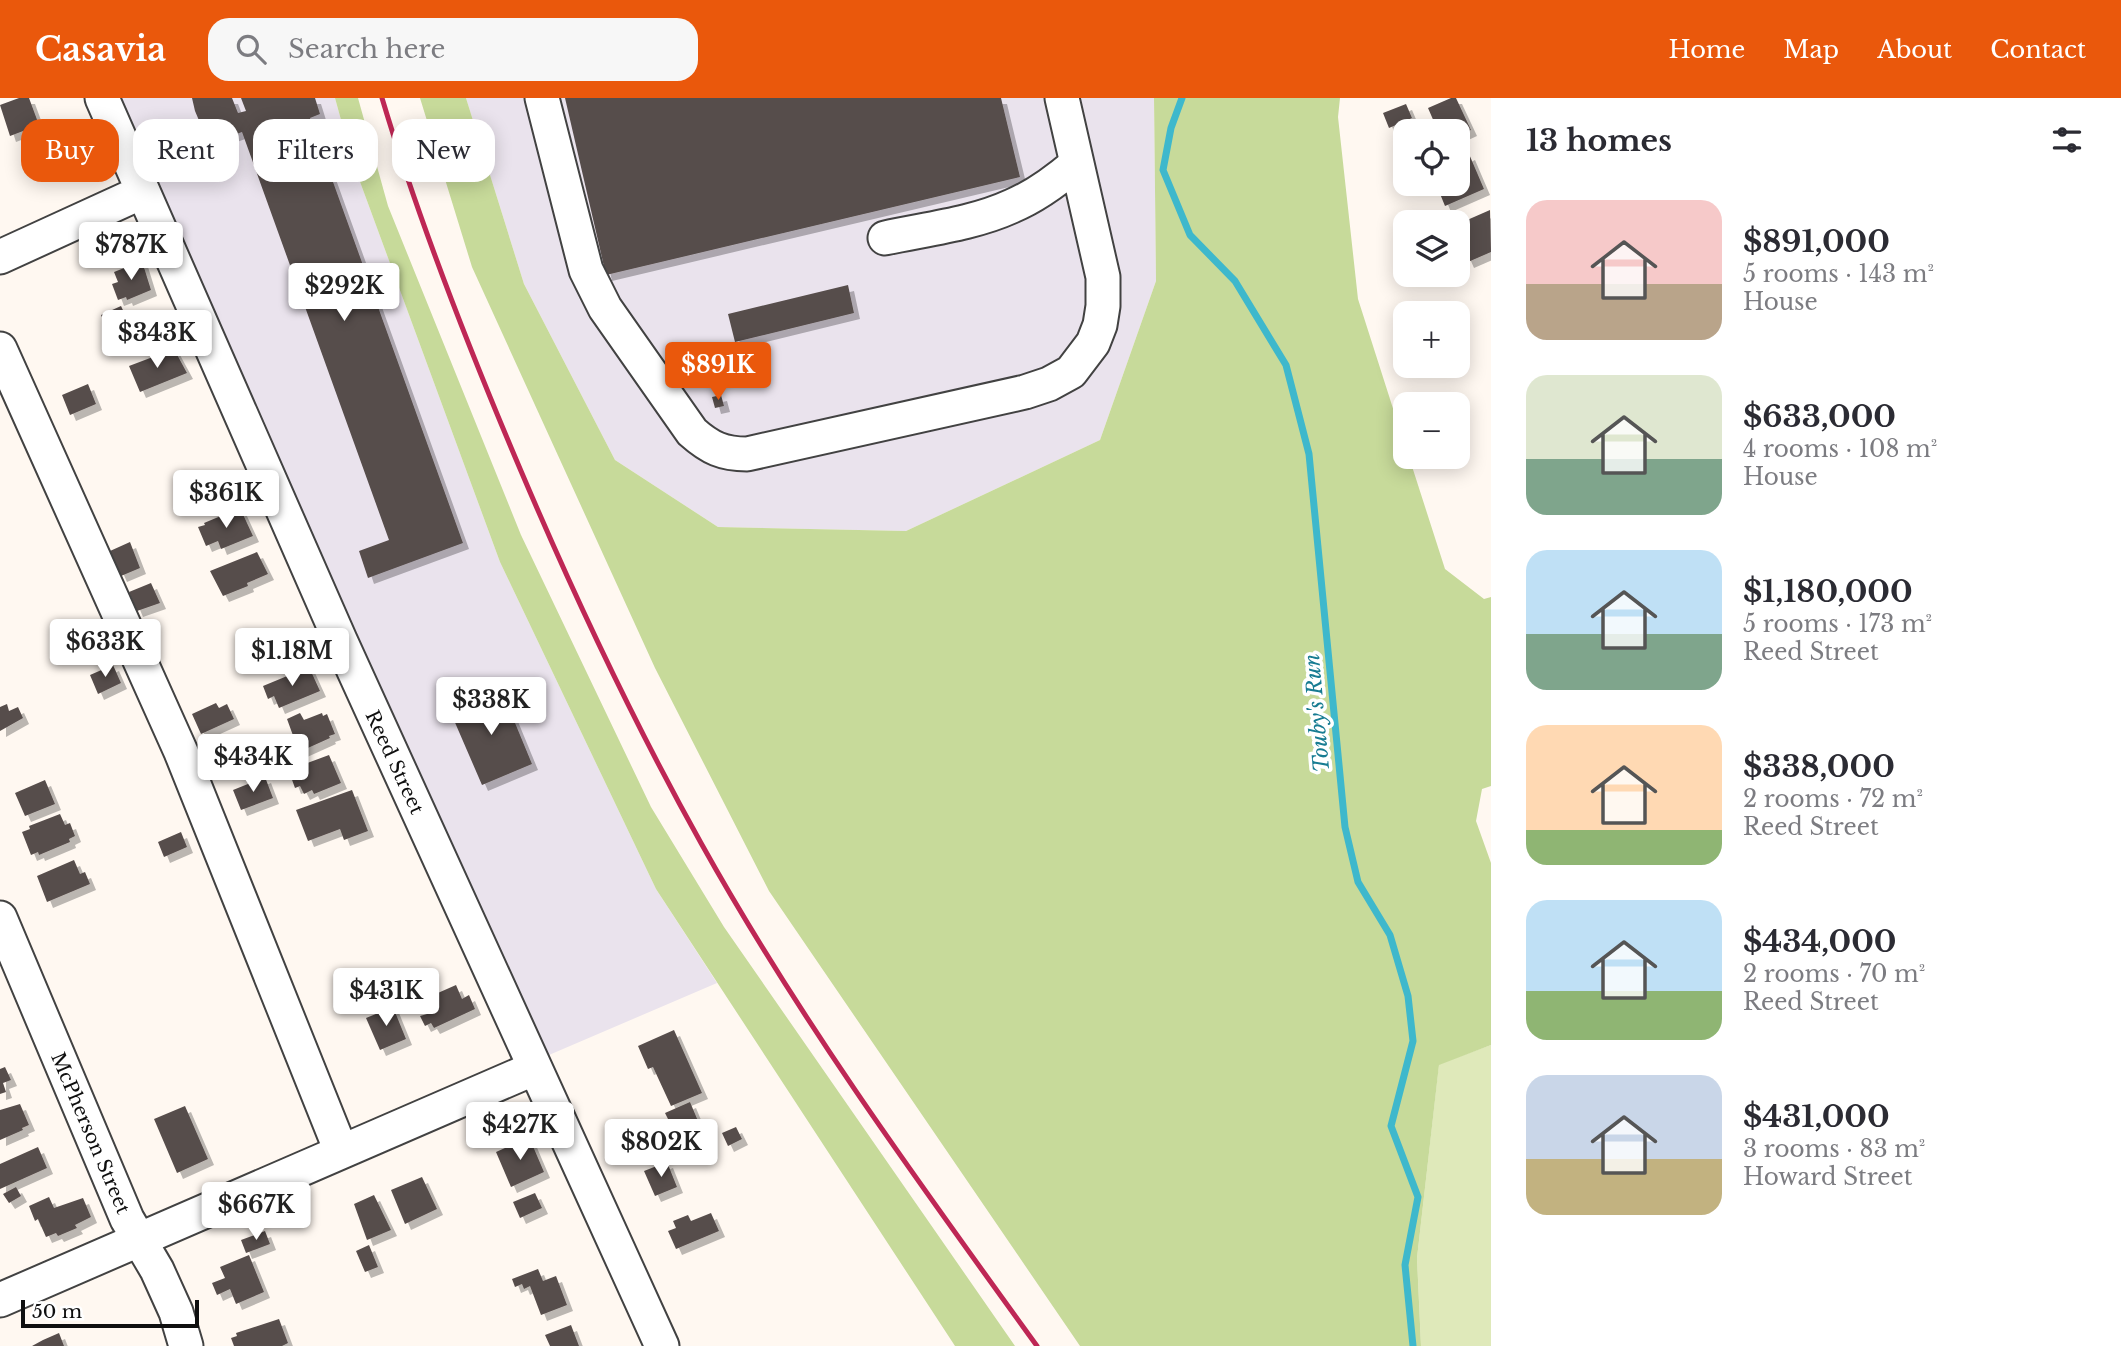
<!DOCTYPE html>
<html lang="en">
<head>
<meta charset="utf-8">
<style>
	:root { --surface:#fff; --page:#f7f7f7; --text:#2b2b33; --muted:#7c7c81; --accent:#ea580c }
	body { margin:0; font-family:"Libre Baskerville",serif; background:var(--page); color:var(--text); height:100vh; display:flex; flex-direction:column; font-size:26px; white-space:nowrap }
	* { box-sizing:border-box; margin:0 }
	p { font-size:23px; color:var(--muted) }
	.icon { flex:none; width:38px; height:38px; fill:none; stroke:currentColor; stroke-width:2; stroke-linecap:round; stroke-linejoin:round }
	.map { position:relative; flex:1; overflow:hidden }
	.sheet { display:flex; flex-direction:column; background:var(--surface); width:630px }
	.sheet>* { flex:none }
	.top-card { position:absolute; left:21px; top:21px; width:665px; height:63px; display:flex; gap:14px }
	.fabs { position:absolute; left:1393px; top:21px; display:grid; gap:14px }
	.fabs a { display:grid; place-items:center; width:77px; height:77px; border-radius:14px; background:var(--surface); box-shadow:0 4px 18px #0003; font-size:35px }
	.scale { position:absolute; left:21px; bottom:18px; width:178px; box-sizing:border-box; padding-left:7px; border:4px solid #0f0f0f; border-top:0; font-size:19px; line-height:24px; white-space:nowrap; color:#0f0f0f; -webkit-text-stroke:5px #fff; paint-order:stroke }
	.price { position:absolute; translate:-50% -60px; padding:0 16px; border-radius:7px; background:#fff; color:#222; font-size:23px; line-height:46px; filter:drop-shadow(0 2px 4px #0008) }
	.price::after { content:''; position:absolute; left:50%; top:42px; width:21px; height:16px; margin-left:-10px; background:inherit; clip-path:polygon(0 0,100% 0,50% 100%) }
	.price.selected { background:var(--accent); color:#fff }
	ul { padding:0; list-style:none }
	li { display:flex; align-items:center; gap:21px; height:175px; padding:0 35px }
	li span { display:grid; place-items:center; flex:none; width:196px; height:140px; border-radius:21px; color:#555 }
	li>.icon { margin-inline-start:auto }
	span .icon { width:84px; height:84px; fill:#fffc; stroke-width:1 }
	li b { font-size:30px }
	h2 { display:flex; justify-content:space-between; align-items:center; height:84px; padding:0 35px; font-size:30px }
	.pill { padding:0 24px; border-radius:21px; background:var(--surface); box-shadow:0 4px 18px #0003; font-size:24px; line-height:63px }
	.pill.selected { background:var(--accent); color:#fff }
	header { display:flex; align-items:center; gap:42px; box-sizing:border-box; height:98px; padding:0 35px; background:var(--accent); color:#fff }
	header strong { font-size:33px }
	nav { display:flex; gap:38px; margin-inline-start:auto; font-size:24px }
	.search { width:490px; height:63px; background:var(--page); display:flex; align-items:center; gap:18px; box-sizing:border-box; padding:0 24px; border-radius:21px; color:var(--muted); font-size:26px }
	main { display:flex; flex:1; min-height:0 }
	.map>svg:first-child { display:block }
	.industrial { fill:#eae3ed }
	.green { fill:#dfe9ba }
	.forest { fill:#c7da9a }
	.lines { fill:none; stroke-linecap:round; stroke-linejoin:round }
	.stream { stroke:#3eb8cc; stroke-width:7 }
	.building { fill:#574d4b; filter:url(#shadow) }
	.minor-casing { stroke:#424242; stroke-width:37 }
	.minor { stroke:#fff; stroke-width:33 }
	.rail { stroke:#be2755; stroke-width:5 }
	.labels { text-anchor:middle; stroke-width:7; stroke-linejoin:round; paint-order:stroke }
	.street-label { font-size:19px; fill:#0f0f0f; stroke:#fff }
	.water-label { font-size:21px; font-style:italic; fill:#177c92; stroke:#fff }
</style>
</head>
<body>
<header>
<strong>Casavia</strong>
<div class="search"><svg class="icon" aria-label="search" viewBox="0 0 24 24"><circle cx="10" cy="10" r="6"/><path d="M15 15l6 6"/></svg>Search here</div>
<nav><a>Home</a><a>Map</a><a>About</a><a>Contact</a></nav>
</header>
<main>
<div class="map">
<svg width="1491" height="1248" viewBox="0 0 1491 1248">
	<defs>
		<filter id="shadow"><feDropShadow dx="6" dy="6" stdDeviation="0" flood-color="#0004"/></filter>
	</defs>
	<rect width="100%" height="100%" fill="#fff8f1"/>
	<path class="industrial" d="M95,0h240l17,62 148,402 156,327 61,94 -175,75z
		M466,0h688l2,183 -56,159 -194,91 -188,-4 -103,-67 -91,-176z"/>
	<path class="green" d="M1491,947v301h-70l-4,-88 22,-194z"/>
	<path class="forest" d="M335,0h23l30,108 133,329 130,272 73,120 291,419h-60l-299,-457 -156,-327 -148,-402z
		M420,0h46l58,186 91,176 103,67 188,4 194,-91 56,-159 -2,-183h186l-2,19 20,182 47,147v11h4l36,112 39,30 7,-2v189l-9,3 -6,32 15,42v182l-52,20 -22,193 4,88h-341l-311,-455 -114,-223 -183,-401z"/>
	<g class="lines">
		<path class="stream" d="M1182,0l-11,30 -8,42 27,65 45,46 51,84 23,89 36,373 13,55 32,53 18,61 5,45 -22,85 27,71 -13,68 8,81"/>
	</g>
	<path class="building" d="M19,0h10l10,27 -29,11 -10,-31z
		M192,0h40l6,15 8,-2 -5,-13h74l5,16 -10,4 153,425 -95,35 -9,-27 30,-11 -147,-408 -33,12 -14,-33z
		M565,0h436l19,79 -414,98z
		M1451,0h5l15,32 -13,6v-5h-20l-10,-23z
		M1406,6l6,14 -23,10 -6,-15z
		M55,24l8,20 -16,6 -8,-20z
		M1458,40l7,18 4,-2 15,35 -39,17 -9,-22h22z
		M1490,112l1,42 -23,10 -10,-23 2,-3 -2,-12z
		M142,163l9,29 -24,10 -1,-3 -8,3 -6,-16 6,-2 -4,-10z
		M848,187l6,28 -119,29 -7,-28z
		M121,208l10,21 -21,9 -9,-21z
		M174,251l13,24 -47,19 -11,-26z
		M88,286l8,20 -26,11 -8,-20z
		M721,297l3,11 -9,2 -3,-11z
		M221,375l2,6 6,-2 7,19 -33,13 -2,-7 -11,5 -8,-19z
		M240,410l13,28 -32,13 -3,-8 -12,5 -8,-19 7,-2 -1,-2z
		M130,444l10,26 -19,8 -11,-25z
		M257,454l11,22 -21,9 1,3 -25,10 -13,-25z
		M151,485l9,20 -23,8 -8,-19z
		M113,567l8,18 -23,11 -8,-19z
		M309,569l11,24 -41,17 -5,-12 -6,3 -5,-13z
		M501,591l31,75 -50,21 -32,-74z
		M216,605l3,5 8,-4 7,15 -33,15 -9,-20z
		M7,606l2,7 9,-4 5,11 -23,13v-24z
		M300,615l4,7 18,-7 1,3 4,-2 8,20 -6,2 1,2 -31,14 -12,-33z
		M205,656l5,12 -10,4 -6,-11z
		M329,657l12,28 -27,11 -2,-4 -8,4 -4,-8 -5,2 -4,-11 5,-2 -1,-4 8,-3 -1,-3z
		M265,679l8,21 -32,12 -8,-20z
		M45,682l10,24 -30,12 -10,-23z
		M352,692l16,41 -24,9 -4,-11 -32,12 -12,-31z
		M60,716l5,11 5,-2 5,13 -6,3 1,3 -31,13 -1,-3 -7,3 -9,-23 8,-3 -1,-3z
		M181,734l6,15 -23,10 -6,-15z
		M74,762l6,14 5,-2 5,12 -43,18 -10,-26z
		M456,887l6,14 7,-4 6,14 -41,19 -3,-5 -6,3 -5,-10 7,-2 -5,-14z
		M393,909l13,32 -26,11 -14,-32z
		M674,932l28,63 -31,13 -18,-39 -5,2 -10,-23z
		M5,969l6,13 -8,3 3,9 -6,2v-25z
		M690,1004l8,19 -24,10 -9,-18z
		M20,1006l9,21 -7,3 1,2 -23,10v-30z
		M185,1008l23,53 -31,14 -23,-54z
		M736,1029l6,12 -14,7 -6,-13z
		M529,1039l15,35 -33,15 -15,-35z
		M38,1049l9,21 -47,21v-25z
		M667,1064l10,25 -22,9 -11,-25z
		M422,1079l15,32 -32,15 -14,-34z
		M16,1089l5,9 -12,7 -6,-9z
		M535,1095l7,15 -22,10 -7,-16z
		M374,1097l17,35 -24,10 -13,-36z
		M49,1099l5,11 29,-10 8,19 -16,8 2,3 -19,8 -2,-3 -10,4 -8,-18 -3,2 -6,-15z
		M711,1115l8,18 -43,18 -8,-18 8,-3 -3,-7 15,-6 3,6z
		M265,1133l5,13 -24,9 -5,-13z
		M369,1147l9,22 -13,5 -9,-21z
		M249,1157l15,37 -28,12 -6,-15 -13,6 -5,-12 13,-5 -5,-11z
		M538,1171l5,12 13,-5 11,29 -26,10 -11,-29 -6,3 -2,-5 -7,3 -3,-8z
		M279,1221l9,24 -6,3h-48l-3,-8 6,-2 -1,-3z
		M571,1227l8,21h-29l-5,-11z
		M59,1235l5,13h-32l11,-6z"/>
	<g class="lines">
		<g class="minor-casing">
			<path id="minor" d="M102,0l238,542 322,706
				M542,0l44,172 19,38 87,124c18,16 31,22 55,22l278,-62 24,-8 22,-12 22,-29 7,-18 3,-19v-29l-41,-179
				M885,140c41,-9 88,-14 127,-32 24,-10 44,-25 64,-42
				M0,159l142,-65
				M0,251l181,403 160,399
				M0,820l127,301 30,51 19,42 10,34
				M0,1202l535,-232"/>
		</g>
		<use href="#minor" class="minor"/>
		<path class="rail" d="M382,0c38,127 87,251 139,373 54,127 113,252 180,372 98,176 218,340 336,503"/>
	</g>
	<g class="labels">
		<g class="street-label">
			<text transform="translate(395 664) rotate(65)" y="7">Reed Street</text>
			<text transform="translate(91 1035) rotate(67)" y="7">McPherson Street</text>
		</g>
		<g class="water-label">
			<text transform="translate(1317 615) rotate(-95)" y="7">Touby's Run</text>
		</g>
	</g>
</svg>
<div class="fabs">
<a><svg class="icon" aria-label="locate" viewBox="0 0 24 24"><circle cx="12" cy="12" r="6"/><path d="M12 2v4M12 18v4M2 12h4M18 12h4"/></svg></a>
<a><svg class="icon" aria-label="layers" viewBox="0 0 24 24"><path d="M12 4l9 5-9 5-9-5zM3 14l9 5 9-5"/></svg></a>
<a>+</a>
<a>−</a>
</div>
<div class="scale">50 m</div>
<b class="price" style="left:131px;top:184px">$787K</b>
<b class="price" style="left:344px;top:225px">$292K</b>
<b class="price" style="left:157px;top:272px">$343K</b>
<b class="price selected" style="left:718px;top:304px">$891K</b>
<b class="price" style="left:226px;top:432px">$361K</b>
<b class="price" style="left:105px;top:581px">$633K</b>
<b class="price" style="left:292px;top:590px">$1.18M</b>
<b class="price" style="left:491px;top:639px">$338K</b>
<b class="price" style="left:253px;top:696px">$434K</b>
<b class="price" style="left:386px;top:930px">$431K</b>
<b class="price" style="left:520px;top:1064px">$427K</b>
<b class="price" style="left:661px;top:1081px">$802K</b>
<b class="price" style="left:256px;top:1144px">$667K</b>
<div class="top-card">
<a class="pill selected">Buy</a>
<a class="pill">Rent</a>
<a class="pill">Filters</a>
<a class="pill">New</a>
</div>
</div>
<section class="sheet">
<h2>13 homes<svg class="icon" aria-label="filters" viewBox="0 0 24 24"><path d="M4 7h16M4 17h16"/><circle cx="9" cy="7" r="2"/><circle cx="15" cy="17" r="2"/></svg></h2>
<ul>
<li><span style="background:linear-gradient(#f6c9c9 60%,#b9a48a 0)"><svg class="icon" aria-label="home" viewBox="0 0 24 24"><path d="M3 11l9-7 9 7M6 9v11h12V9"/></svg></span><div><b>$891,000</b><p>5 rooms · 143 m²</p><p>House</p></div></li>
<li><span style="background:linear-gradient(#dfe7d0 60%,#7fa58c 0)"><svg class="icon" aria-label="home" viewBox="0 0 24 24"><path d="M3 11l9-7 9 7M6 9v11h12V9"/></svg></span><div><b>$633,000</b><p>4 rooms · 108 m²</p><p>House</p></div></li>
<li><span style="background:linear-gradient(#bfe0f5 60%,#7fa58c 0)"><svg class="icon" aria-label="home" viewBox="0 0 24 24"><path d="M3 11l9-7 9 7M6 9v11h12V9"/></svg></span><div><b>$1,180,000</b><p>5 rooms · 173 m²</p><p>Reed Street</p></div></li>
<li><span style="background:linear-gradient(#ffd9b3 75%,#8fb573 0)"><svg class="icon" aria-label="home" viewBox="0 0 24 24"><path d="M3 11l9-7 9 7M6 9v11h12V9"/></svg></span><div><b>$338,000</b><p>2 rooms · 72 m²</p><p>Reed Street</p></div></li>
<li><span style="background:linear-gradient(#bfe0f5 65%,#8fb573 0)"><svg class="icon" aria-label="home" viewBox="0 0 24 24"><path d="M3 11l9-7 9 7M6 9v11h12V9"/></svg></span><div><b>$434,000</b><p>2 rooms · 70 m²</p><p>Reed Street</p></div></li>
<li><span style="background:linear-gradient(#c9d6e8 60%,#c2b280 0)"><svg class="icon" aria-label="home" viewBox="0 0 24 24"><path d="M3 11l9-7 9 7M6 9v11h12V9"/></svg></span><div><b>$431,000</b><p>3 rooms · 83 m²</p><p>Howard Street</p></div></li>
</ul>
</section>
</main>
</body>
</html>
